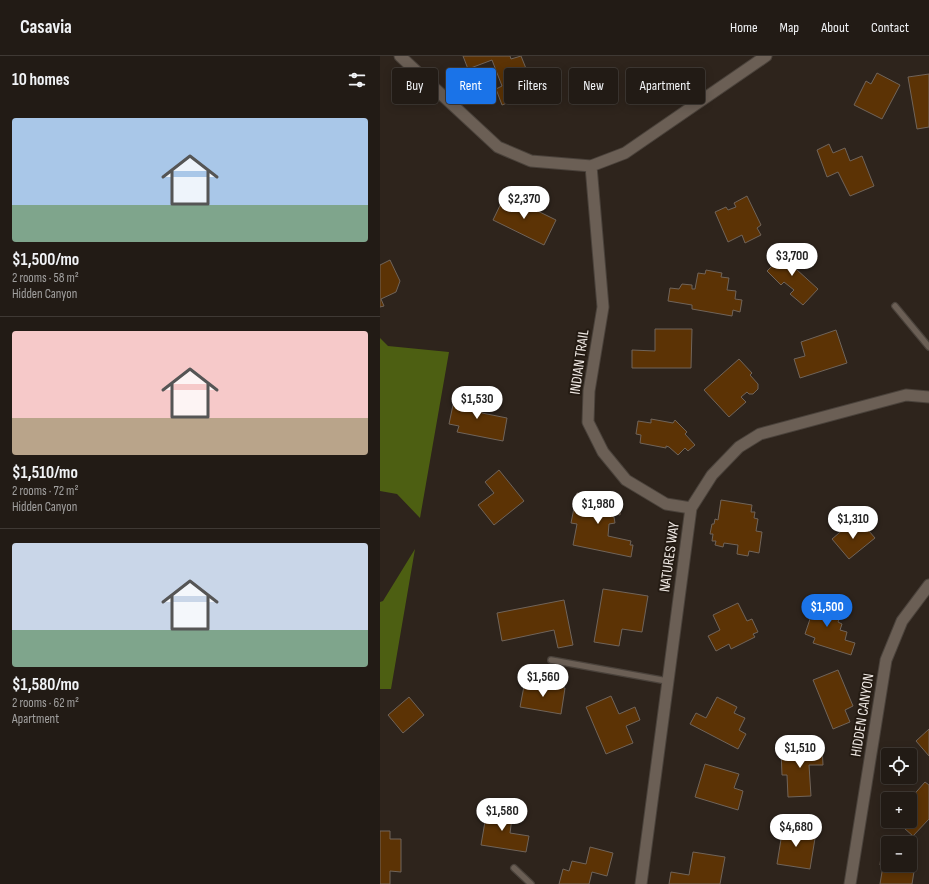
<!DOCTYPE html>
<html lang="en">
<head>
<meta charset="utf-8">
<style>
	:root { --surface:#221b15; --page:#2e2822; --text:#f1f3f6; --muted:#a2a1a0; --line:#3f3934; --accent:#1a73e8 }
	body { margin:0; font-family:"Sofia Sans Condensed",sans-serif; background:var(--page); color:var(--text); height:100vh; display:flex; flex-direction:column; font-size:15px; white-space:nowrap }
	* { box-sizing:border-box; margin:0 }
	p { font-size:13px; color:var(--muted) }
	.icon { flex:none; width:22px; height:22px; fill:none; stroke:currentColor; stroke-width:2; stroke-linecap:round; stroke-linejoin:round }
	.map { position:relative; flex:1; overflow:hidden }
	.details { display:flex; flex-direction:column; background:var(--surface); width:380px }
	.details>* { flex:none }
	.guide { position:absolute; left:12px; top:12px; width:380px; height:36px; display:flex; gap:8px }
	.controls { position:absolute; left:501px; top:692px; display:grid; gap:8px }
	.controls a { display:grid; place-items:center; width:36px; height:36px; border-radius:4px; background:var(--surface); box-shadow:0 2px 10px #0003,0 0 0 1px var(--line); font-size:20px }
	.price { position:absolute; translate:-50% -34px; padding:0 9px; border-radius:14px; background:#fff; color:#222; font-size:13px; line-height:26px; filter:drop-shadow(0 1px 2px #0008) }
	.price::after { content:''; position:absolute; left:50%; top:24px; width:12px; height:9px; margin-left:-6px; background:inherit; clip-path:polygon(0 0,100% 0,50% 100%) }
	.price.active { background:var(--accent); color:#fff }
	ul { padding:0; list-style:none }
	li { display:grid; align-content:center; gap:8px; height:212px; padding:0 12px }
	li+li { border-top:1px solid var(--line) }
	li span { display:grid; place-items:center; height:124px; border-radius:4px; color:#555 }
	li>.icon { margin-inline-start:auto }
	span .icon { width:72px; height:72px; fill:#fffc; stroke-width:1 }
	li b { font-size:17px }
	h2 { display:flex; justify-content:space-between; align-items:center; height:48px; padding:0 12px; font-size:17px }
	.pill { padding:0 14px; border-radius:4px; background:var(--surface); box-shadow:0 2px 10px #0003,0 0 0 1px var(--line); font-size:14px; line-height:36px }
	.pill.active { background:var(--accent); color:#fff }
	header { display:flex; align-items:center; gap:24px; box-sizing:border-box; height:56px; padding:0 20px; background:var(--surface); border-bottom:1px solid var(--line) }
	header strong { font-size:19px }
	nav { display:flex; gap:22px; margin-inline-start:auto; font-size:14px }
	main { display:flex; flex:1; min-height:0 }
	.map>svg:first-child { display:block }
	.forest { fill:#4d5f12 }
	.building { fill:#5c3305; stroke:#70645a }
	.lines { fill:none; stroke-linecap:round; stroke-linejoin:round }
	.service-casing { stroke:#4a423b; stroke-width:8 }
	.minor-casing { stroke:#4a423b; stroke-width:13 }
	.service { stroke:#6b5f55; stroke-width:5.5 }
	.minor { stroke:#6b5f55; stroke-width:11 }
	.labels { text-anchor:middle; stroke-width:4; stroke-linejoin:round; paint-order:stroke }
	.street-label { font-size:15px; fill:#f0e9e4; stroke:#241b13 }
</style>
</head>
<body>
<header>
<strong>Casavia</strong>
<nav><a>Home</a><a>Map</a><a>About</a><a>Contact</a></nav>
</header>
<main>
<section class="details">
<h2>10 homes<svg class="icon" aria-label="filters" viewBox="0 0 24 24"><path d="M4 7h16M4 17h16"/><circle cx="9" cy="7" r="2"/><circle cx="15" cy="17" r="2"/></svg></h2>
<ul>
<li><span style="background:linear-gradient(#a9c7e8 70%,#7fa58c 0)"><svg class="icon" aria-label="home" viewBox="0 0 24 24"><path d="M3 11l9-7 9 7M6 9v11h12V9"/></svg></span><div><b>$1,500/mo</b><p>2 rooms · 58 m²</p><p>Hidden Canyon</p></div></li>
<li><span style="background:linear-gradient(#f6c9c9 70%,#b9a48a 0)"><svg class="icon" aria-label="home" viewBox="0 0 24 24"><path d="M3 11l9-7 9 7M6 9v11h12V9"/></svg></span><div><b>$1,510/mo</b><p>2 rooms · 72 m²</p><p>Hidden Canyon</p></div></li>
<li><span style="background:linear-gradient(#c9d6e8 70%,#7fa58c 0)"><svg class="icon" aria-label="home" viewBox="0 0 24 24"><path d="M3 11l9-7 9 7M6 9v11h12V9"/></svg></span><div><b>$1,580/mo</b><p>2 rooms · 62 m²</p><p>Apartment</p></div></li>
</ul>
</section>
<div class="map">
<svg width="549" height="828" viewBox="0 0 549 828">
	<rect width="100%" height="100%" fill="#2e241c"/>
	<path class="forest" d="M0,282l8,8 61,6 -29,166 -23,-24 -17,-3z
		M35,493l-24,140h-11v-87l3,-1z"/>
	<path class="building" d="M83,0h47l1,3 10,-3 6,15 7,-3 9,21 -41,16 -6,-16 6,-3 -10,-26 -24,9z
		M497,17l23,12 -18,34 -28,-14 12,-24 5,3z
		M549,18v53l-12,2 -9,-52z
		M449,88l4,9 12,-5 5,13 12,-5 12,30 -24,10 -12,-24 -11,5 -10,-27z
		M125,139l51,25 -12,25 -51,-25z
		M367,140l14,29 -4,3 4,7 -16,8 -3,-8 -14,7 -13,-30 11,-5 2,3 8,-3 -2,-4z
		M407,194l14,14 -5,5 22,20 -15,16 -13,-11 4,-4 -10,-8 -3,3 -14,-14 5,-5 -2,-2z
		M10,204l10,21 -4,11 -15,7 3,7 -4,1v-42z
		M326,214l16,3 -1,4 8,1 -2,12 9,1 -1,8 7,1 -2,12 -7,-2 -1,6 -40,-7v-4l-24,-4 2,-13 9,1 3,-5 10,1v4h3l3,-16 7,1z
		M275,273h37l-1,39h-59v-18l23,1z
		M456,274l11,33 -47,15 -6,-19 11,-3 -4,-14z
		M359,303l13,14 -2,2 8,9v5l-5,5h-4l-2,-2 -6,5 5,5 -17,15 -25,-27z
		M83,341l22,4 -3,12 25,5 -4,23 -46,-9 2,-6 -10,-2 4,-19 8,2z
		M271,363l22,4 2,-3 12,12 -2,2 10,11 -7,6 -3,-3 -7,7 -9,-8 -3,-1v2l-26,-5 1,-8 -5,-1 2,-13 13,2z
		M119,414l25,31 -30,24 -16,-20 16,-12 -9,-11z
		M197,437l39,8 -1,4 6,2 -1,8 -7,-2 -1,3 2,1 1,6 -6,1 -1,12 23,5 -1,4h3l-2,12 -58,-12 4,-21 -6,-1z
		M341,444l31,5 -1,7h4l-1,6 4,1 -2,12 6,1 -3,21 -10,-2 -1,5 -11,-2 1,-9 -14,-2 -1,4 -8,-2 1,-4h-4l1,-7h-3l2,-10h2l1,-5 3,1z
		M483,468l12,14 -26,21 -17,-20 14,-12 6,6z
		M223,533l45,7 -6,36 -20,-3 -3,17 -25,-4z
		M184,544l9,45 -15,3 -4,-18 -52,11 -5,-28z
		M440,544l10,3 -2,6 13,4 -3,9 4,2 -2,6 7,2 -2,8 10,3 -4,12 -38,-12 2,-5 -10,-4 5,-15 -4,-2 4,-14 8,2z
		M358,547l9,18 5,-2 6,13 -5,2 2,3 -24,12 -2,-5 -13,7 -8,-15 12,-6 -7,-15z
		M458,614l15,36 -8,4 5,12 -17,7 -20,-49z
		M145,625l40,7 -4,26 -41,-7z
		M231,640l8,18 16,-7 5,13 -14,6 7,17 -27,11 -20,-47z
		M29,641l15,18 -21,18 -15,-18z
		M337,641l20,10 -3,6 11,5 -6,12 7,4 -8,15 -48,-25 6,-11 10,5z
		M549,673v27l-13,-15z
		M442,690l1,19h-14l2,31 -23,1 -1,-22h-5l-1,-26z
		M325,708l34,10 -5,14 9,3 -5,19 -43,-13z
		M545,726l4,3v34l-16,17 -17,-15h14v-22z
		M108,748l11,2 -1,9 14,3 -2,15 19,3 -3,16 -45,-7z
		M403,771l33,5 -6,37 -33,-5z
		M0,775h10v8h11v33l-11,-1v13h-10z
		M210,791l23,6 -6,23 -15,-4 -3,12h-30l4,-15 6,2 3,-10 14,3z
		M502,791l6,1v17h22v-13l7,1 -5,31h-32l3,-18 -3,-1z
		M313,796l32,5 -5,27h-51l2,-12 18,3z"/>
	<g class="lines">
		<g class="service-casing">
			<path id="service" d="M515,250l34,41
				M171,604l116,21
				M134,812l17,16"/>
		</g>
		<g class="minor-casing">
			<path id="minor" d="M20,0l98,91 33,14 60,5 34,-13 141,-97
				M211,110l12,141 -14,84 -1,31 15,30 23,28 40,24 25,4
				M261,828l50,-376 21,-33 27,-28 21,-13 146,-39 23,2
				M470,828l36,-224 16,-39 27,-36"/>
		</g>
		<use href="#service" class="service"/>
		<use href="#minor" class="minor"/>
	</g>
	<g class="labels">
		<g class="street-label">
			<text transform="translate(199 306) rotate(-82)" y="5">INDIAN TRAIL</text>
			<text transform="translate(289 501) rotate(-82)" y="5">NATURES WAY</text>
			<text transform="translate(482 659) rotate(-81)" y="5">HIDDEN CANYON</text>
		</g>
	</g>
</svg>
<div class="controls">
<a><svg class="icon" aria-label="locate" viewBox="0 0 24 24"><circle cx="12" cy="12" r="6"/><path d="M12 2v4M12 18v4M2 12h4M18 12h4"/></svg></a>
<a>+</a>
<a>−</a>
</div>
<b class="price" style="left:144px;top:164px">$2,370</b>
<b class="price" style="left:412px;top:221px">$3,700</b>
<b class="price" style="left:97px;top:364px">$1,530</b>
<b class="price" style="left:218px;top:469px">$1,980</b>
<b class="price" style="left:473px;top:484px">$1,310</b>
<b class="price active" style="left:447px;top:572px">$1,500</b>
<b class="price" style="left:163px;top:642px">$1,560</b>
<b class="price" style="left:420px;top:713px">$1,510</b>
<b class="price" style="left:122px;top:776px">$1,580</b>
<b class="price" style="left:416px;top:792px">$4,680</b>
<div class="guide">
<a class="pill">Buy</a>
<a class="pill active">Rent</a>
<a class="pill">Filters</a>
<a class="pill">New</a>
<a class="pill">Apartment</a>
</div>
</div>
</main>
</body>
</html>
